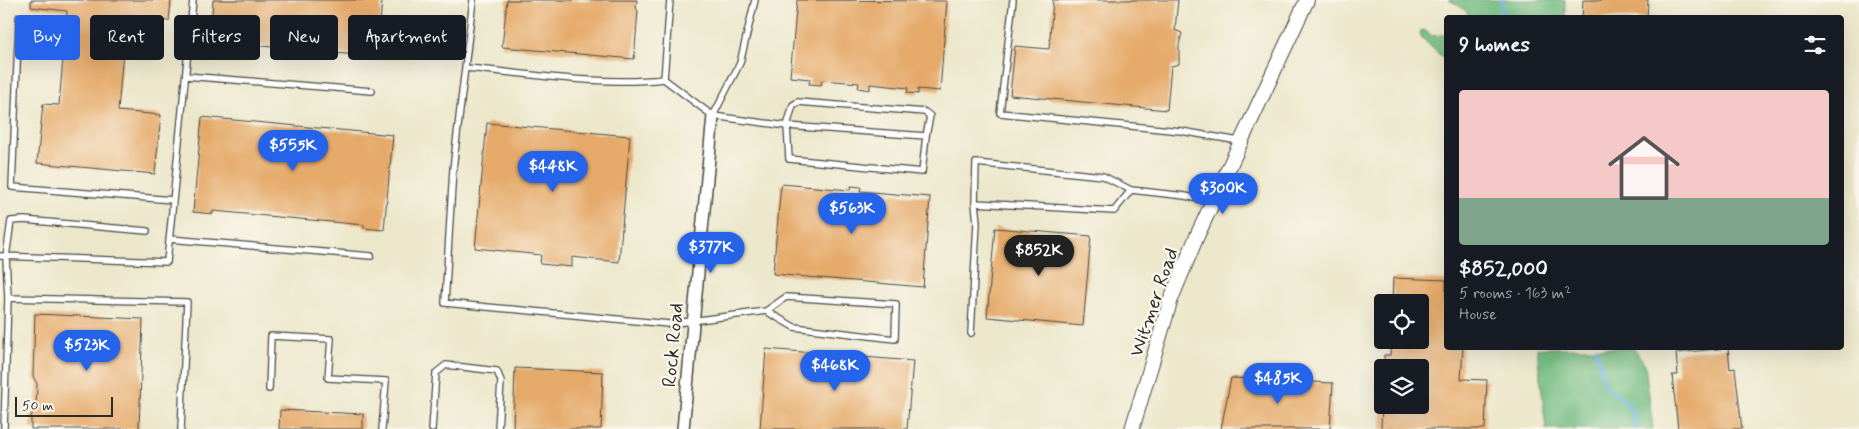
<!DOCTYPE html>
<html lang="en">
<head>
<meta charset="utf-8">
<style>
	:root { --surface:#171b24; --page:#20242c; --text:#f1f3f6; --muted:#9ea1a6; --line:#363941; --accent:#2563eb }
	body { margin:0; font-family:Mynerve,sans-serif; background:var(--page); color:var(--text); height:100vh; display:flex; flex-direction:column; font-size:19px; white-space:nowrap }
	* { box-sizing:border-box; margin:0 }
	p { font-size:16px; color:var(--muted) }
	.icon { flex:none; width:28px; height:28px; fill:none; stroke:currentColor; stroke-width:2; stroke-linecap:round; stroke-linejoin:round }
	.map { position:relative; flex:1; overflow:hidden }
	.drawer { position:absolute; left:1444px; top:15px; width:400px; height:335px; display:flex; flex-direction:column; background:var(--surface); border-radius:5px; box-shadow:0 5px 20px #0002 }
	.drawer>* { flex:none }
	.hud { position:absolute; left:15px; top:15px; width:475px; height:45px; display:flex; gap:10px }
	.fabs { position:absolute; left:1374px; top:294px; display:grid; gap:10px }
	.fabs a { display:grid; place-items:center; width:55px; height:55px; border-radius:5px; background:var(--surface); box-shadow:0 5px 20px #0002; font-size:25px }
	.scale { position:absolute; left:15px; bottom:12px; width:98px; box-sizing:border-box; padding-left:5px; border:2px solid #2b2b2b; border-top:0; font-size:14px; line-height:18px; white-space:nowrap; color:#2b2b2b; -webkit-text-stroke:4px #fbf7ec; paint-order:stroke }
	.price { position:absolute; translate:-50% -42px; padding:0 11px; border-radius:18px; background:var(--accent); color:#fff; font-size:16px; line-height:32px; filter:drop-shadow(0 1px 2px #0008) }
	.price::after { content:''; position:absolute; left:50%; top:30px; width:15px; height:11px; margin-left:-8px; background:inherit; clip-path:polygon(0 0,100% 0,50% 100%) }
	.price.selected { background:#222; color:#fff }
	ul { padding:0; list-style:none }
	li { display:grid; align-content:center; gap:10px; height:265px; padding:0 15px }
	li+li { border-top:1px solid var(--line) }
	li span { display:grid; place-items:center; height:155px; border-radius:5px; color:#555 }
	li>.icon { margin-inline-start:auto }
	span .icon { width:90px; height:90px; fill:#fffc; stroke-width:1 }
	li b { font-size:21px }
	h2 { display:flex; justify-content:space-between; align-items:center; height:60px; padding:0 15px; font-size:21px }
	.tag { padding:0 18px; border-radius:5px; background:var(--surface); box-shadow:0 5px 20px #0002; font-size:18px; line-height:45px }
	.tag.selected { background:var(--accent); color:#fff }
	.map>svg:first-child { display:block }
	.forest { fill:#77be84; stroke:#517458 }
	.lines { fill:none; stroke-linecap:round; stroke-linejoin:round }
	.stream { stroke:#6cb0e1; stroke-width:4 }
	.building { fill:#e5aa6b }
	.service-casing { stroke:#484743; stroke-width:8 }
	.minor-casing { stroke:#484743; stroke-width:14 }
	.tertiary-casing { stroke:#484743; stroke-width:16 }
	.service { stroke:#fff; stroke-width:5.5 }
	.minor { stroke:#fff; stroke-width:11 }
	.tertiary { stroke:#fff; stroke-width:14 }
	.labels { text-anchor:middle; stroke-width:4.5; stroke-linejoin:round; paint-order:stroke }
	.street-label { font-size:20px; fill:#2b2b2b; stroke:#fbf7ec }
</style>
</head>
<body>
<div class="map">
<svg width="1859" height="429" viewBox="0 0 1859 429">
	<rect width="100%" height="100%" fill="#fbf7ec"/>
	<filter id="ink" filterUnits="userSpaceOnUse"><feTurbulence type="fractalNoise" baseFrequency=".02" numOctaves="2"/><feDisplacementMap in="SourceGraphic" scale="10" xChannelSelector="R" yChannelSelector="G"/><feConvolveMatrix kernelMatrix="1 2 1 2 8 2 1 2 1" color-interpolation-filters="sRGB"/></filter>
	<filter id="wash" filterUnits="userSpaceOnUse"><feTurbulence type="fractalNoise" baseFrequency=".0096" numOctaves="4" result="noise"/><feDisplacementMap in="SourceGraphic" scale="20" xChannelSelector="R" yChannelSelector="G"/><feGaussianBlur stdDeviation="1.12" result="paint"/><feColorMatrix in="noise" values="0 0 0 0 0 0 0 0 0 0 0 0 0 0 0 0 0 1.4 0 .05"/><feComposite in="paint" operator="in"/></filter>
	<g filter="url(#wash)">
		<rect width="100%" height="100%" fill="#ece7cb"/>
		<path class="forest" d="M1449,0h116v17h-94l-7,-8z
			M1424,30l8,6 11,-1 3,1v25l-27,-26 1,-4z
			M1537,348h97l11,16 8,65h-107z"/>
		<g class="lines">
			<path class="stream" d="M1502,18v-18
				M1596,348l9,38 23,17 9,26"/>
		</g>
		<g id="blocks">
			<path class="building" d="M31,0h140l-2,21 -43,-5 -8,95 43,4 -6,59 -118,-11 6,-59 16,1 8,-94 -36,-4z
				M213,0h169l-5,57 -167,-16z
				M507,0h130l-1,8 2,3 -4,48 -132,-12z
				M797,0l150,1 -7,90 -22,-2v5l-11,-1 1,-5 -38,-4v6l-12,-2 1,-5 -37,-3 -1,5 -12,-1 1,-5 -20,-2z
				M1053,0h125l-3,30 7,3 -3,12v19l-8,2 -4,44 -157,-15 5,-49 34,3z
				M1583,0h65l-1,18h-65z
				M202,117l191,18 -9,95 -20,-2v-3l-151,-14v3l-20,-2z
				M487,123l143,13 -11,126 -47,-5v10l-32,-3 1,-9 -66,-7z
				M781,184l69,6 1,-4 10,1 -1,4 70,6 -7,90 -150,-13z
				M995,228l96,8 -8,90 -96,-9z
				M1393,278l53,2v68h17l-2,31 26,1 -2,49h-104l1,-24h38v-37h-36v-13h6l1,-15h29v-38h-28z
				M35,314l108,5 -4,110h-108v-13l5,-9 1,-23 -4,-8z
				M1728,348l2,21 5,-1 7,61h-64l-6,-54h6l-2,-22z
				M766,349l147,12 -6,68h-147z
				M515,368l88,4 -2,57h-88z
				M1231,378l102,5 -3,46h-109z
				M280,410l83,4v15h-84z"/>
		</g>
	</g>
	<g filter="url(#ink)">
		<use href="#blocks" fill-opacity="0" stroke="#484743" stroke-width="1"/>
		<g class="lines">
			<g class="service-casing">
				<path id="service" d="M473,0l-20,169 -8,134 224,21 97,-13 28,16 101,12 1,-35 -110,-7 -20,14
					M670,0l-6,79 49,37 74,10 2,33 133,13 4,-36 -139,-10 6,-21 5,-3 127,10 5,4 -4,20
					M1013,0l-13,113 181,18 58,10
					M19,17l-7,170 161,13
					M466,68c65,6 132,18 198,11
					M186,76l186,15
					M713,116l27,-53 15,-63
					M1131,190l-17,21 -139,-8 1,-40 127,13 28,14 54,6 28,6
					M169,239l202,17
					M0,256l167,6 26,-262
					M8,298l179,4 -6,127
					M971,333l6,-110 -2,-20
					M269,389l2,-53 60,3 -3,39 58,3 -4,48
					M4,429l4,-131 -2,-41 5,-36 13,-1 123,11
					M432,429l4,-56 10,-8 51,6 4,10 -3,48"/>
			</g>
			<g class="minor-casing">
				<path id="minor" d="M683,429l30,-313"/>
			</g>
			<g class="tertiary-casing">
				<path id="tertiary" d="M1132,429l39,-130 26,-63 110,-236"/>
			</g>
			<use href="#service" class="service"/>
			<use href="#minor" class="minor"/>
			<use href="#tertiary" class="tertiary"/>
		</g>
	</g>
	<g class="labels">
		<g class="street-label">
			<text transform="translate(1153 302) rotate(-71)" y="7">Witmer Road</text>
			<text transform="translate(672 345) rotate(-85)" y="7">Rock Road</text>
		</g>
	</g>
</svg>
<div class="fabs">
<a><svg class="icon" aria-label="locate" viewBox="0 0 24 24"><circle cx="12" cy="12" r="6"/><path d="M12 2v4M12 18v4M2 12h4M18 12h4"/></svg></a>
<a><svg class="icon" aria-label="layers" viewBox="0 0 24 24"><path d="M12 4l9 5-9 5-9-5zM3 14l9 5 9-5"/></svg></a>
</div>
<div class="scale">50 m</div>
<b class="price" style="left:293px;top:172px">$555K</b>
<b class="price" style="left:553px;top:193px">$448K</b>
<b class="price" style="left:1223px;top:215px">$300K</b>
<b class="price" style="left:852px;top:235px">$563K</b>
<b class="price" style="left:711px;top:274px">$377K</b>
<b class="price selected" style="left:1039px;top:277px">$852K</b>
<b class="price" style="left:87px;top:372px">$523K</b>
<b class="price" style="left:835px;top:392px">$468K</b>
<b class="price" style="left:1278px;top:405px">$485K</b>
<div class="hud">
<a class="tag selected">Buy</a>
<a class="tag">Rent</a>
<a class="tag">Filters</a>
<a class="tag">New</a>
<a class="tag">Apartment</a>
</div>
<section class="drawer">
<h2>9 homes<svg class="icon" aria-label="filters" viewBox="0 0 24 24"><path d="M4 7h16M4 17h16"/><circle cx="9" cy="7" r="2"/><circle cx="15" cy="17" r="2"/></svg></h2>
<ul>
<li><span style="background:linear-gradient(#f6c9c9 70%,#7fa58c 0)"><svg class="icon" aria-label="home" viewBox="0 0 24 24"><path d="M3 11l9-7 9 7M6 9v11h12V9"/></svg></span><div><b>$852,000</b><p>5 rooms · 163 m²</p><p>House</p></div></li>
</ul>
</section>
</div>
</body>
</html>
